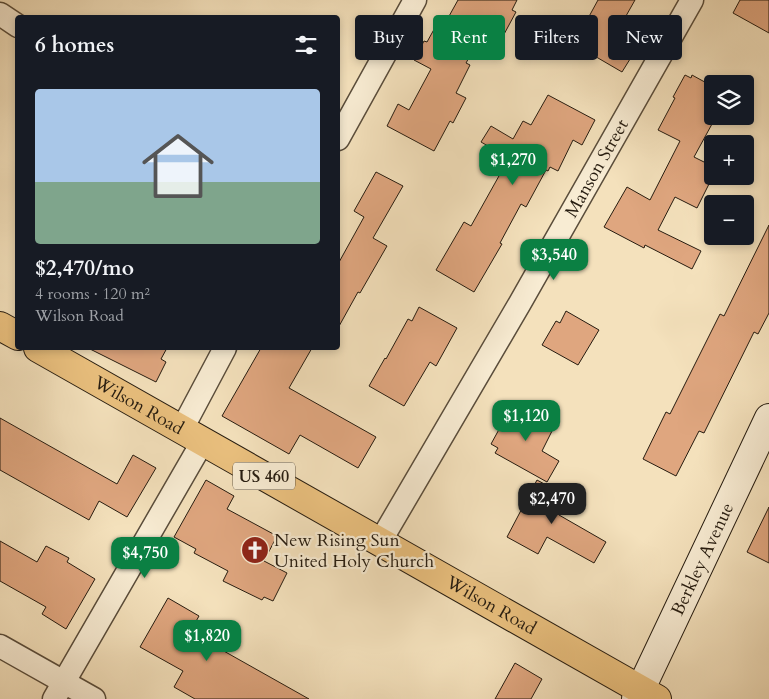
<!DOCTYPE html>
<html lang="en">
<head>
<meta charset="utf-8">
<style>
	:root { --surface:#171b24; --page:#20242c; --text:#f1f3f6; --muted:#9ea1a6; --accent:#0b8043 }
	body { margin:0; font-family:Cardo,serif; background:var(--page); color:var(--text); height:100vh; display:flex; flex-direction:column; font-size:19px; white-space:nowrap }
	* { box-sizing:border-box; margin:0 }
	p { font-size:16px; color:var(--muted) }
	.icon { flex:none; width:28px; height:28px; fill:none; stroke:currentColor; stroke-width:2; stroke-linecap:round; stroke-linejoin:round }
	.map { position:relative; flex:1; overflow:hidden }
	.drawer { position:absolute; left:15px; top:15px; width:325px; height:335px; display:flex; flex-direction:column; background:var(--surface); border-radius:5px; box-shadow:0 2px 8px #0003 }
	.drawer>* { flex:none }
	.hud { position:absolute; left:355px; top:15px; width:339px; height:45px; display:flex; gap:10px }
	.controls { position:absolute; left:704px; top:75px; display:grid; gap:10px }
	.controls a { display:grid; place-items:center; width:50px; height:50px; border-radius:5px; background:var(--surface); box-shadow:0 2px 8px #0003; font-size:25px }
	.price { position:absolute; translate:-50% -42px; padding:0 11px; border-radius:10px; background:var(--accent); color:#fff; font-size:16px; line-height:32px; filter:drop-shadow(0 1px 2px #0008) }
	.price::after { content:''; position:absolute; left:50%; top:30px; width:15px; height:11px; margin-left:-8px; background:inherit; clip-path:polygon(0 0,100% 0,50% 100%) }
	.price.selected { background:#222; color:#fff }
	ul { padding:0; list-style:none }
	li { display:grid; align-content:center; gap:10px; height:265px; padding:0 20px }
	li span { display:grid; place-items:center; height:155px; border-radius:5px; color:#555 }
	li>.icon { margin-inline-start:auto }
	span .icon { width:90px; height:90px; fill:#fffc; stroke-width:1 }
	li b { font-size:21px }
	h2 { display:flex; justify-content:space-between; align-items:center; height:60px; padding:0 20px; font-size:21px }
	.tag { padding:0 18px; border-radius:5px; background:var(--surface); box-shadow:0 2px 8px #0003; font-size:18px; line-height:45px }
	.tag.selected { background:var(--accent); color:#fff }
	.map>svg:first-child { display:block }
	.building { fill:#dfa67f; stroke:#261c10 }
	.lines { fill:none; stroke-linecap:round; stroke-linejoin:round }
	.street-casing { stroke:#5a4d3b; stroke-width:25 }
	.secondary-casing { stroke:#261c10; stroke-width:30 }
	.primary-casing { stroke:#261c10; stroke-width:30 }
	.street { stroke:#f8ecd3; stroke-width:22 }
	.secondary { stroke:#f8ecd3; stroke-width:28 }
	.primary { stroke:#eac07e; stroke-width:28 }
	.labels { text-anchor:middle; stroke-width:4.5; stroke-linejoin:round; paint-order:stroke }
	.shield { fill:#f8ecd3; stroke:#655a4a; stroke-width:1 }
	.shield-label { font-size:16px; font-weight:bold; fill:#261c10 }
	.street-label { font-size:18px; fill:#261c10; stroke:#f8ecd3 }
	.poi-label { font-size:18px; fill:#261c10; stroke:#f8ecd3; text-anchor:start }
</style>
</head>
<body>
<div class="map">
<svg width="769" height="699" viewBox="0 0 769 699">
	<rect width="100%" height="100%" fill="#f4e1bc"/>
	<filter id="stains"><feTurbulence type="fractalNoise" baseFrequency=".004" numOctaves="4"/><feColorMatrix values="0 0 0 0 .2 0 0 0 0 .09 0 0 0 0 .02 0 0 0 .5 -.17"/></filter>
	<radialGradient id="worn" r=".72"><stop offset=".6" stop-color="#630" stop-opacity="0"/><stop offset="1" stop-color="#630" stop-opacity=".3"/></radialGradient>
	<path class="building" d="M458,0h59l-5,10 4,2 -14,26 -17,-9 -19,34 4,2 -14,28 10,5 -13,25 -3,-2 -16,30 -47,-25 11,-22 11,6 22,-41 -17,-9 10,-19 3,1 10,-18 6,3z
		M598,0h37l-22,39 22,12 -13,21 -48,-28z
		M740,0h29v33l-36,-20z
		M685,75l6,3 1,-3 20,11v38l-18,33 18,9v12l-15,30 -22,-11 -17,33 43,21 -9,18 -47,-24 -1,3 -40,-21 23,-40 23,13 30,-59 -22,-11 17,-32 -2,-1z
		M548,95l47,25 -13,25 -9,-5 -15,31 -8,-4 -2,4 -2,-1 -20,37 -5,-3 -21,39 2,1 -28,48 -38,-22 28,-48 7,4 38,-68 -28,-16 10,-16 22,13 10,-18 8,4z
		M376,172l27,14 -30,52 14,8 -27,47 -2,-1 -20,36v-64l26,-47 -10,-6z
		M769,225v88l-11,21 -4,-2 -50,101 -5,-2 -23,45 -33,-17 23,-47 4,2 50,-100 4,2z
		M419,307l38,21 -21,38 -6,-4 -26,44 -35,-20 16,-28 1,1 22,-40 4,2z
		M566,311l33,19 -21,35 -36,-20 14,-24 4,2z
		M88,348h79l-6,11 5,3 -10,20z
		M261,348h51l-23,40 87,49 -18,31 -58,-33 -11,19 -67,-38z
		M513,404l42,21 -13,26 17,10 -12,21 -52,-29 3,-5 -7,-4z
		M0,418l117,66 16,-29 23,13 -29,49 -28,-16 -10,19 -89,-50z
		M206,480l28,16 -7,13 50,27 -13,25 23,12 -14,28 -9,-4 -2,3 -39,-19 5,-10 -34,-18 2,-4 -22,-12z
		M537,480l31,17 -9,18 47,27 -12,21 -47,-26 -9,17 -31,-17z
		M769,507v56l-22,-11z
		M0,541l37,21 9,-16 23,12 -2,4 28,17 -29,50 -24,-15 4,-7 -46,-26z
		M168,598l31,18 -9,16 119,67h-114l-21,-12 9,-16 -43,-24z
		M515,663l27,16 -11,20h-36z"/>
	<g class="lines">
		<g class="street-casing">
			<g id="street">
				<path d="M0,14l18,12"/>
				<path d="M338,139l77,-139"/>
				<path d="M182,429l43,-81"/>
				<path id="s1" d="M380,542l140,-239 172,-303"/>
				<path d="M0,646l94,53"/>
				<path d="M54,699l149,-258"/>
			</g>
		</g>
		<g class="secondary-casing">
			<g id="secondary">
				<path id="s2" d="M636,699l133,-281"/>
			</g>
		</g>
		<g class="primary-casing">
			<g id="primary">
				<path d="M0,326l18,10"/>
				<path id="s3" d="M38,348l619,351"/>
			</g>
		</g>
		<use href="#street" class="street"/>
		<use href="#secondary" class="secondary"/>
		<use href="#primary" class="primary"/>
	</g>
	<defs>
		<g id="church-disc" transform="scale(1.4375)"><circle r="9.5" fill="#8f2418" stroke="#f8ecd3"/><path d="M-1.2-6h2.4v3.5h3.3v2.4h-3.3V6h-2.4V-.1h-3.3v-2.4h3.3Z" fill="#fff"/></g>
	</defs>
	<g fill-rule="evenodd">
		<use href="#church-disc" x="255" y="550"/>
	</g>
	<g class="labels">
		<rect class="shield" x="233" y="462.5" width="62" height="27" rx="4"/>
		<g class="shield-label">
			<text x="264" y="482">US 460</text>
		</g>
		<g class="street-label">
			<text dy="6" stroke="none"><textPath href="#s1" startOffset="432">Manson Street</textPath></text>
			<text dy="6" stroke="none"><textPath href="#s3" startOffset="116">Wilson Road</textPath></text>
			<text dy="6" stroke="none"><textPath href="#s2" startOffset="155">Berkley Avenue</textPath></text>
			<text dy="6" stroke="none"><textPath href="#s3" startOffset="521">Wilson Road</textPath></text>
		</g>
		<g class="poi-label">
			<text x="274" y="546">New Rising Sun<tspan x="274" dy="21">United Holy Church</tspan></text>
		</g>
	</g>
	<rect width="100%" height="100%" filter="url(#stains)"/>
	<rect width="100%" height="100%" fill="url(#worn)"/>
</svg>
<div class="controls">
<a><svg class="icon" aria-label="layers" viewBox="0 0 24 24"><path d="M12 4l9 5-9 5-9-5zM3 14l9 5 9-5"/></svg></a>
<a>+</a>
<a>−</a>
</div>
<b class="price" style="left:513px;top:186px">$1,270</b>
<b class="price" style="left:554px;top:281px">$3,540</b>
<b class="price" style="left:526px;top:442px">$1,120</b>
<b class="price selected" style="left:552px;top:525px">$2,470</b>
<b class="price" style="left:145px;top:579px">$4,750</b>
<b class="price" style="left:207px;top:662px">$1,820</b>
<div class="hud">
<a class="tag">Buy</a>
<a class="tag selected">Rent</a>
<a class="tag">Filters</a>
<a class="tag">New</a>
</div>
<section class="drawer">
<h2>6 homes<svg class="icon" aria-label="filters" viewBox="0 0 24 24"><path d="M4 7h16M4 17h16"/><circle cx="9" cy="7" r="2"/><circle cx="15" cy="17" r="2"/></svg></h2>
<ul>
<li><span style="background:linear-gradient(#a9c7e8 60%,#7fa58c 0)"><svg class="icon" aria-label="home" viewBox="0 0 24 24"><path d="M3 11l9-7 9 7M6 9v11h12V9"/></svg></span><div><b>$2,470/mo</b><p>4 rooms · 120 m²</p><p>Wilson Road</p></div></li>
</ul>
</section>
</div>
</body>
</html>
